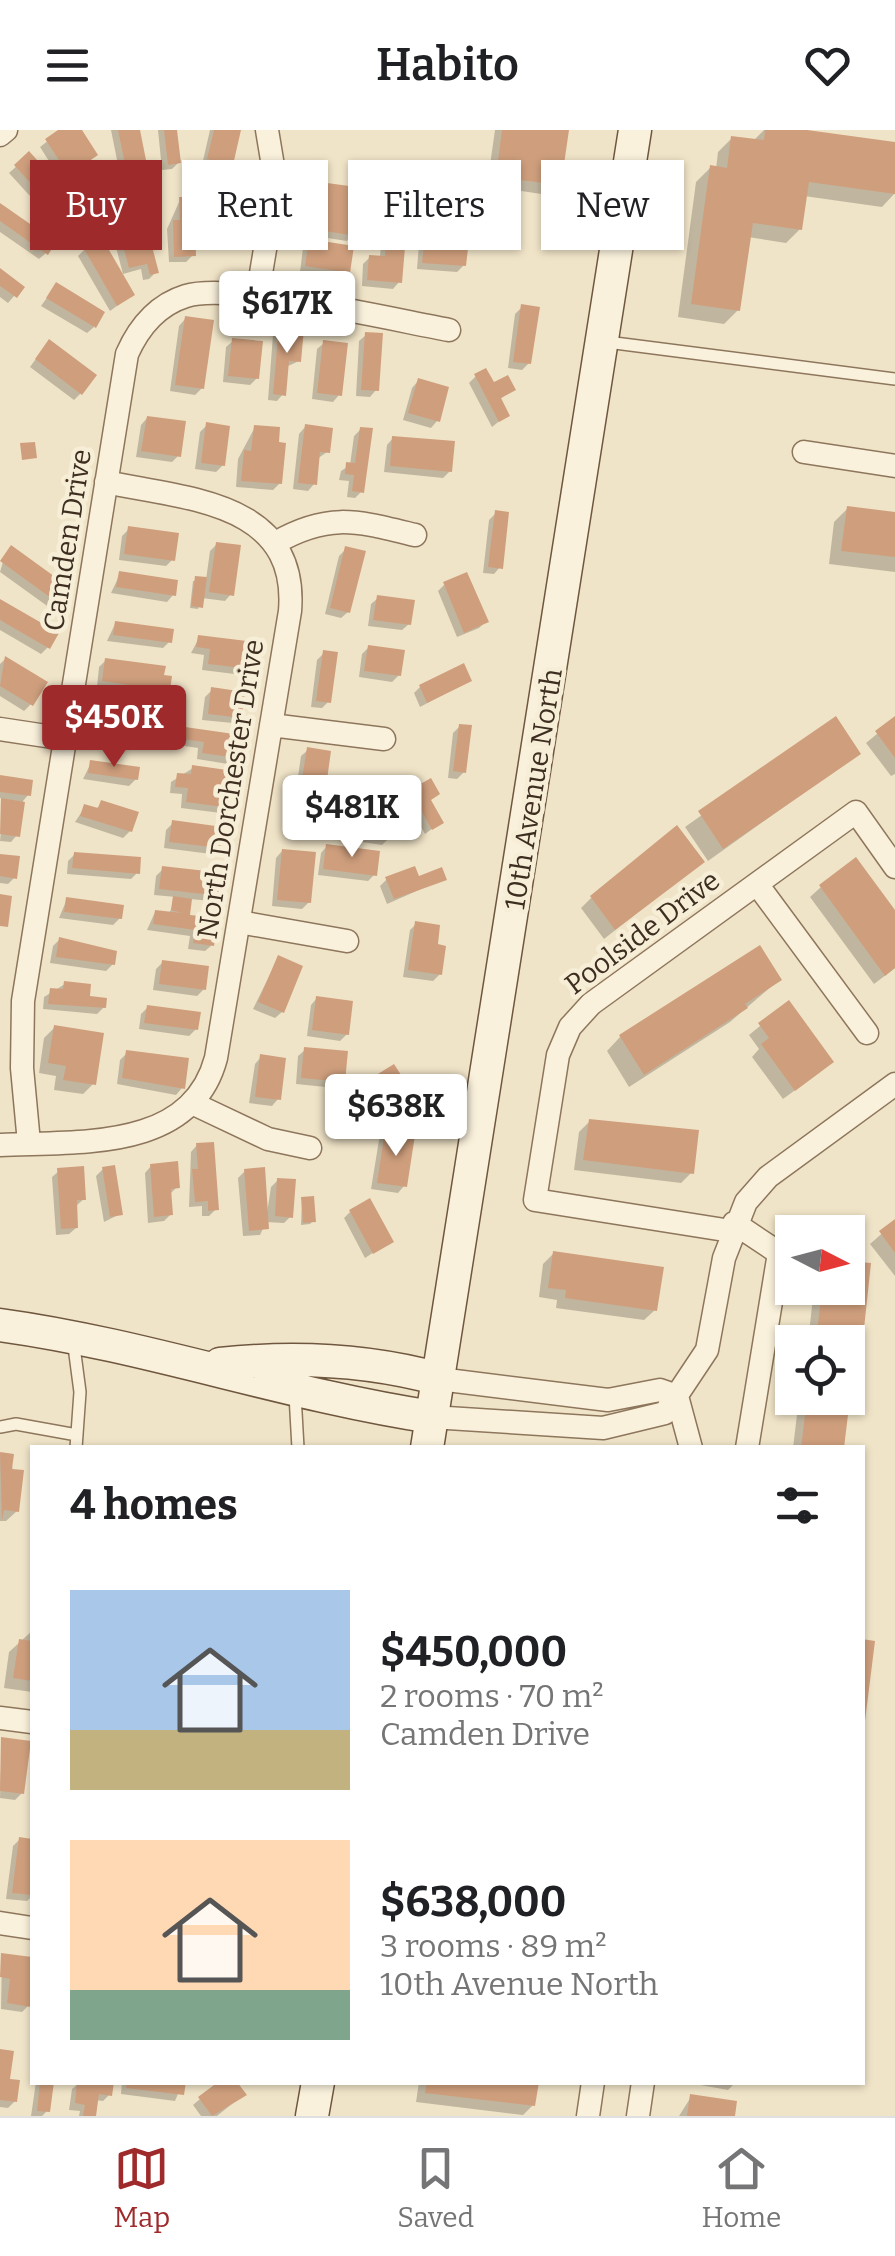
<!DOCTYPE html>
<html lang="en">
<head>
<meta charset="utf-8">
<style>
	:root { --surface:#fff; --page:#f6f6f6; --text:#202124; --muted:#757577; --line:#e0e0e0; --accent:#9e2a2b }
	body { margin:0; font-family:Bitter,serif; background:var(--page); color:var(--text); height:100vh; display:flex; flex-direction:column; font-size:38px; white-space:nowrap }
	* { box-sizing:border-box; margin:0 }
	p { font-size:32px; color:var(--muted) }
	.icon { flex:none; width:55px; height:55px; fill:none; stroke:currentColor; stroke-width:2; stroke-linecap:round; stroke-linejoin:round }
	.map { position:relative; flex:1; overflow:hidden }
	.drawer { position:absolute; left:30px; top:1315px; width:835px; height:640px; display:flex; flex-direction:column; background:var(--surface); border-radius:0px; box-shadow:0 2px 8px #0004 }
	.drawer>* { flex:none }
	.banner { position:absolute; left:30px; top:30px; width:835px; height:90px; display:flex; gap:20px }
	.needle { width:65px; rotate:96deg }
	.buttons { position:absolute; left:775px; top:1085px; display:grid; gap:20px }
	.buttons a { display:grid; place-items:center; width:90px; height:90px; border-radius:0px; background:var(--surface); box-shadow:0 2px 8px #0004; font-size:50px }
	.price { position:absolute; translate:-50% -85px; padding:0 22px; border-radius:10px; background:#fff; color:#222; font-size:32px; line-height:65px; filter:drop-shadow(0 2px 5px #0008) }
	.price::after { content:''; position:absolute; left:50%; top:60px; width:30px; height:22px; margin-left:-15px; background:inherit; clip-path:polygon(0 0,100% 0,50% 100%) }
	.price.on { background:var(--accent); color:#fff }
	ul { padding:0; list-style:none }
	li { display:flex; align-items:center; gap:30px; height:250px; padding:0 40px }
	li span { display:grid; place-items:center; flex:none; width:280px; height:200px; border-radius:0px; color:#555 }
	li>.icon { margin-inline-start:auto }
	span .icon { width:120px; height:120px; fill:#fffc; stroke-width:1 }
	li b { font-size:42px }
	h2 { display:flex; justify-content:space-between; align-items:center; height:120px; padding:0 40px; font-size:42px }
	.tag { padding:0 35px; border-radius:0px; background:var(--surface); box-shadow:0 2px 8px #0004; font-size:35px; line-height:90px }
	.tag.on { background:var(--accent); color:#fff }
	header { display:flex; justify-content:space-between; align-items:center; height:130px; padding:0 40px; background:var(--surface); font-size:45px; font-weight:600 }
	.dock { display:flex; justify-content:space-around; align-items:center; height:140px; border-top:2px solid var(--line); background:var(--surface); font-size:28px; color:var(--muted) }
	.dock a { display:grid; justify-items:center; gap:5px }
	.dock .on { color:var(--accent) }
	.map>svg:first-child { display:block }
	.shadow { fill:#0003 }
	.building { fill:#cf9f7d }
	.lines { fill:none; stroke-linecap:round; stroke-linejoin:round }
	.lane-casing { stroke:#8d765c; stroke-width:14 }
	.street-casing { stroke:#8d765c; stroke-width:25 }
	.secondary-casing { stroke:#6f573f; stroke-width:35 }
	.lane { stroke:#faf1dc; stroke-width:11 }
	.street { stroke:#faf1dc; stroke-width:22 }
	.secondary { stroke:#faf1dc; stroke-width:32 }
	.labels { text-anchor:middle; stroke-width:9; stroke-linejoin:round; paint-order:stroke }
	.street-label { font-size:28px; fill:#3d2e20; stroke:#f7eed8 }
</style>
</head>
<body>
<header><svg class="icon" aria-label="menu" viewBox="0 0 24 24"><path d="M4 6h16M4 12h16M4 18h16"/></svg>Habito<svg class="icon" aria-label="heart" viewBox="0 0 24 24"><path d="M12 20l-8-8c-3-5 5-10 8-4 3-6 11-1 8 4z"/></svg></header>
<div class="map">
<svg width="895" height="1986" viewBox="0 0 895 1986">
	<rect width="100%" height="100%" fill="#f0e4c8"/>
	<path class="shadow" d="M62,0h17l10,31 -28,19 -21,-33z
		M111,0h27l6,34 -6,7 -18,4z
		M158,0h17l4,32 -7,7 -10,1z
		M210,0h28l-7,33 -7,7 -22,-5z
		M495,0h71l-7,54 -11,11 -61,-9z
		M764,0l131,15v48l-13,14 -78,-11 -4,33 -14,14 -38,-6 -10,73 -14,14 -46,-7 18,-135 14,-14 6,1 2,-17 14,-14 21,3z
		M29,25l30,34 -19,18 -31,-34z
		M328,55l31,21 9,14 -13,6 -8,15 -33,-5 7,-44z
		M180,70l13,55 -7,7h-17l-2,-33z
		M0,77l46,46 -7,6 -39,-27z
		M389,90l10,62 -6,7 -31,-3 1,-22 7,-7 10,1 2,-31z
		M118,91l38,51 -7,7 -6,1 -2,-11 -18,5 -12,-46z
		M426,108l38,27 -7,7 -40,-3 2,-25z
		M310,112l37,30 -7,6 -40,-6 3,-24z
		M85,119l47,46 -22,16 -32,-55z
		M0,141l22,16 -14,16 -8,-6z
		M56,155l38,42 -7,6 -46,-27z
		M522,177l7,56 -7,7 -14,-2 7,-54z
		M185,189l17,69 -7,7 -25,-4 9,-65z
		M280,199l19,32 -13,6 -3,27 -6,7 -9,-1 5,-65z
		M366,205l10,55 -6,7 -14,-1 3,-55z
		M233,211l24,37 -7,7 -27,-3 3,-35z
		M324,213l15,52 -6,7 -21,-3 5,-50z
		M43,219l38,44 -7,7 -44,-33z
		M476,246l17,10 20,3 -14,11 8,15 -15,12 -23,-44z
		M418,251l19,40 -6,7 -28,-8 9,-32z
		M147,288l32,37 -7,7 -36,-5 5,-32z
		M207,295l16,40 -7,7 -21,-3 5,-37z
		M255,297l25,56 -7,7 -37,-3 2,-28z
		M305,297l22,25 -10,7 -3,25 -6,7 -15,-2 6,-55z
		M361,299v63l-6,6 -8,-1 2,-16 -10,-1 2,-9 9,-6 4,-29z
		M393,308l57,33 -7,7 -59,-6 3,-27z
		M848,378l47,6v58l-66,-8 5,-42z
		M496,383l4,54 -6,7 -11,-1 6,-53z
		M129,399l44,30 -7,7 -47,-6 3,-24z
		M217,414l14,50 -6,7 -23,-3 -4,11 -8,-1 3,-27 13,-1 4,-29z
		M346,419l2,63 -7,6 -16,-4 14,-58z
		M5,425l51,46 -6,7 -50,-36z
		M120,444l53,21 -6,7 -56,-9z
		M444,455l42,36 -7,7 -22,9 -19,-46z
		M378,468l31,26 -7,6 -34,-4 3,-22z
		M0,473l48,44 -7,7 -41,-24z
		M115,494l54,18 -6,6 -56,-7z
		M199,508l50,30 -6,7 -41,-5 2,-15 -13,-2z
		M369,517l30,28 -7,7 -33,-5 3,-23z
		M324,523l4,49 -6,6 -11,-1 6,-47z
		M5,529l26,45 -7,7 -24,-15v-32z
		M106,530l56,17 6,13 -7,6 -64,-9 2,-20z
		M469,551l-49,26 -6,-14 6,-6z
		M212,560l27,27 -6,6 -31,-3 3,-23z
		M115,578l35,27 -6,7 -56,-8 9,-18 11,-1z
		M895,589v55l-4,2 -25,-33z
		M835,590l23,34 -150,107 -23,-34z
		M460,596l4,46 -7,7 -9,-1 5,-45z
		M186,600l49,27 -7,7 -31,-5 1,-11 -20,-3z
		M308,620l12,57 -6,7 -21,-3 8,-55z
		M91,633l45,16 -7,7 -46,-7z
		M193,638l35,38 -7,7 -40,-5 1,-14 -12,-1 1,-11z
		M0,647l28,18 -5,6 -6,34 -6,7 -11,-1 4,-42 -4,-1z
		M411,662l18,10 12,20 -16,12 -20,-35z
		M347,671l42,37 -7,7 -46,-7 5,-31z
		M102,673l28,28 -7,7 -48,-16 10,-15 10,3z
		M173,693l44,24 -6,7 -47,-6 2,-18z
		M327,716l48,28 -7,7 -50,-6 3,-22z
		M282,721l27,51 -7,7 -30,-3 4,-48z
		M74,725l63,18 -6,6 -64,-5 1,-13z
		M0,726l15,21 -7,7 -8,-1z
		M702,732l-98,77 -23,-31 10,-10z
		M163,739l55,26 -6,6 -22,-2 -6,17 28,29 -7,6 -17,-2 2,-13 -43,-6 8,-18 14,2 7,-17 -22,-2 2,-19z
		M387,749h57l-57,25 -7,-18z
		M821,757l74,27v54l-21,16 -64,-87z
		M67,769l53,19 -7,7 -54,-7z
		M416,794l19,23 5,27 -7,7 -30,-4 7,-47z
		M59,810l54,24 -7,7 -56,-8 3,-17z
		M759,819l20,31 -49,42 -101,65 -22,-36 13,-14z
		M278,828l4,54 -7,6 -22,-9z
		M162,833l42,26 -7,7 -44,-6 3,-21z
		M65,854l22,14 17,9 -7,7 -54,-5 1,-12z
		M317,868l30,36 -7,7 -33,-5 4,-31z
		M788,873l32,69 -37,27 -31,-42 7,-8 -10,-14z
		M148,877l48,22 -7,7 -50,-7 2,-15z
		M55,897l38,57 -10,10 -29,-4 2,-14 -17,-3 5,-35z
		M305,920l38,31 -7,7 -40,-4 2,-28z
		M127,923l55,35 -6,7 -59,-11 3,-24z
		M261,927l17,42 -6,7 -23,-3 6,-39z
		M354,962h55l-46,31 -16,-25z
		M589,992l102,51 -10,10 -107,-13 5,-38z
		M386,1003l18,53 -6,7 -27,-4 8,-49z
		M197,1015l19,64 -7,7h-7v-10l-13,1 2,-55z
		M151,1036l26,21 -8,8 2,19 -7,7 -16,2 -3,-50z
		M103,1039l17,45 -16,8 -8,-46z
		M59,1041l25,28 -7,6 -1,23 -7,6 -13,1 -4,-58z
		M245,1041l21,48 5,-32 7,-7 13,36 -7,7 -18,-1 -6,13 -17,1 -5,-58z
		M302,1070l11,21 -3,3 -9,1z
		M350,1082l41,29 -26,17 -21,-40z
		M895,1092v54l-25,-32z
		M554,1123l101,57 -11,10 -88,-12 1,-8 -18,-3 4,-33z
		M848,1133l20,2 -8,72 -9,9 -3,27v-31h-40l6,-54h34z
		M806,1268l42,2 -6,48h-49l5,-42z
		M0,1325l11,1 6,55 -11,10h-6z
		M32,1501v61l-28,-4 5,-36z
		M2,1609l20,54 -7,7 -15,-2z
		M20,1709l12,2v55l-5,5 -21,-2 7,-53z
		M2,1825l30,4 -3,46 -7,7 -21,-3z
		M0,1922l15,49 -7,7 -8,-1z
		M36,1952h15l-4,29 -5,5h-11z
		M122,1952h61l-8,19 -54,-7z
		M419,1952h117l-3,23 -10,10 -107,-13z
		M684,1952h52l-8,8z
		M79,1953l30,12 -6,6 -8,-1 -2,16h-14l1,-5 -11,-1 3,-21z
		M243,1965l-26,21h-16l-8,-11 7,-6z
		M691,1967l41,19h-53z"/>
	<path class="building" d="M58,0h24l16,25 -29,20 -24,-36z
		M118,0h22l7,35 -21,4z
		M164,0h13l4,33 -13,2z
		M214,0h27l-8,35 -26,-6z
		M502,0h67l-8,55 -65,-8z
		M765,0h42l88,12v52l-86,-12 -7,48 -49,-7 -13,88 -49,-7 19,-139 17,3 4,-32 33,4z
		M29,21l34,38 -15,13 -34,-37z
		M327,53l37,5 -2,16 11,1 -3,16 -11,-2 -3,17 -37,-6z
		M179,67h15l2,59 -22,1 -1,-37h7z
		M0,73l56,39 -8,13 -48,-34z
		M143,82l16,61 -9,2 -3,-11 -18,4 -13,-49z
		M388,87l13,1 -1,17h6l-4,48 -35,-3 2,-25 16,1z
		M425,105l44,4 -3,27 -44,-3z
		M101,106l34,59 -18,11 -34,-59z
		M309,109l45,7 -4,27 -45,-7z
		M0,138l25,19 -8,11 -17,-12z
		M56,152l49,30 -9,16 -50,-30z
		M521,174l19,3 -9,57 -18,-2z
		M185,186l29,4 -10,69 -29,-4z
		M279,196l25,2 -3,34 -12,-1 -3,35 -13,-2z
		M365,202l18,1 -4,58 -18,-1z
		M232,208l31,3 -4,38 -31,-3z
		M49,209l48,36 -15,20 -47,-36z
		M323,210l25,3 -6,53 -25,-3z
		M486,238l8,14 14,-7 8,15 -15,8 9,18 -11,6 -25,-48z
		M418,248l31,9 -9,35 -32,-9z
		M147,286l39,5 -5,36 -40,-6z
		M206,292l24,4 -5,40 -24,-3z
		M305,294l28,4 -3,25 -10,-1 -3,33 -19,-2z
		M254,295l26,2 -1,15 7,1 -4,41 -41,-3 3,-31 7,1z
		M360,297l13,1 -9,65 -12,-2 2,-16 -9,-1 1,-12 9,1z
		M392,306l63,5 -3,31 -62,-6z
		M35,312l2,16 -15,2 -2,-17z
		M847,376l48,6v45l-54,-6z
		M495,380l14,2 -6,57 -15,-2z
		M128,396l51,7 -4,28 -51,-7z
		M216,412l25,3 -7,51 -25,-4z
		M11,415l58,42 -11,16 -58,-42z
		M345,416l21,5 -16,62 -20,-5z
		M119,441l59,9 -2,16 -60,-9z
		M467,442l22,50 -25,11 -21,-51z
		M195,446l12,1 -4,31 -12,-2z
		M377,465l38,5 -4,25 -38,-5z
		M0,469l59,34 -9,16 -50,-29z
		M115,491l59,8 -2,14 -59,-8z
		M198,505l57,7 -3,27 -44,-5 2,-15 -14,-2z
		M368,515l37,5 -4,26 -37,-5z
		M323,520l15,2 -7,51 -15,-2z
		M5,526l43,26 -15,24 -33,-20z
		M105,528l61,8 -2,9 8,1 -2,15 -68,-10z
		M464,533l8,18 -45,22 -8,-18z
		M211,557l34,5 -3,26 -34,-4z
		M114,575l42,7 -3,25 -59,-9 2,-15 16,2z
		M836,586l25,38 -138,95 -25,-38z
		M895,586v42l-20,-27z
		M459,594l13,1 -6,48 -13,-2z
		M185,597l56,8 -4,23 -35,-5 2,-11 -21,-3z
		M307,617l24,4 -8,58 -25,-4z
		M90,630l50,7 -2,13 -50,-7z
		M192,635l42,6 -4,37 -44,-6 2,-14 -13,-1 2,-14 14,1z
		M0,645l33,5 -2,16 -31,-4z
		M431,648l9,16 -9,6 13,23 -12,7 -22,-40z
		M1,668l24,4 -5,35 -20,-3z
		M346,668l50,7 -5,34 -49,-7z
		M101,670l38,12 -7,20 -52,-16 4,-12 14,4z
		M172,690l51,7 -3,21 -51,-6z
		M677,695l28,37 -90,68 -25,-34z
		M326,714l54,7 -3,25 -54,-7z
		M282,719l34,3 -5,51 -34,-3z
		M74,722l67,5 -1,17 -68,-6z
		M0,724l20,2 -3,23 -17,-3z
		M856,727l39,53v58l-10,8 -66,-91z
		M162,736l62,7 -3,23 -62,-7z
		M415,736l4,10 23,-9 5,13 -53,19 -9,-22z
		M0,764l12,2 -4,31 -8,-1z
		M173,766l19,3 -2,16 28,3 -4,28 -21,-3 2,-13 -42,-6 2,-14 27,3 -11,-3z
		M66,767l58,8 -2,14 -58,-7z
		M415,791l25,4 -2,19 8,2 -4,29 -34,-5z
		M59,807l58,14 -2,14 -59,-8z
		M760,815l22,35 -37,24 3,4 -104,67 -25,-40z
		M278,825l25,11 -19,47 -26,-11z
		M162,830l47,6 -3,24 -47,-6z
		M64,851l27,3 -1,12 17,2 -1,10 -58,-4 2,-16 13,1z
		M316,866l37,5 -4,34 -37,-5z
		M789,870l45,62 -39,29 -34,-47 8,-6 -11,-15z
		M147,875l54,7 -3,18 -54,-7z
		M54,895l50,8 -8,52 -33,-5 3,-14 -18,-3z
		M304,917l44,4 -3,31 -44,-4z
		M126,920l63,8 -4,31 -63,-11z
		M260,924l26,4 -5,42 -26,-3z
		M394,934l18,28 -42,27 -18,-29z
		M589,989l110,11 -5,44 -111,-14z
		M385,1001l30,4 -8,52 -30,-4z
		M214,1012l5,68 -11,1v-10l-13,1 -3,-33h6l-2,-26z
		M178,1031l2,27 -9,1 2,26 -19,2 -4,-53z
		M115,1035l8,50 -13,2 -8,-50z
		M84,1036l2,34h-9l1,28 -17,1 -4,-61z
		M265,1037l4,62 -20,2 -5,-62z
		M277,1048l19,1 -3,39 -18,-2z
		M314,1066l2,26 -13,1 -2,-26z
		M370,1068l24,44 -21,12 -24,-44z
		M895,1089v34l-16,-22z
		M553,1121l111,16 -7,44 -92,-13 1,-8 -18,-2z
		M848,1131l23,2 -8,75 -9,-1 -4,41 -2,-36h-32l6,-54h26z
		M807,1268h43l-6,50h-43z
		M0,1322l14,2 -2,15 12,1 -5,42 -15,-2 -2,10z
		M19,1509l13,2v40l-19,-3z
		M862,1509l13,2 -10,80h-3z
		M1,1607l30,4 -7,53 -24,-3z
		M19,1707l13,2v56l-20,-2z
		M1,1823l31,4 -1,50 -24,-4 3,-24 -10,-2z
		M0,1919l14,2 -4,28 10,1 -3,22 -17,-2z
		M40,1952h14l-4,30 -13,-1z
		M77,1952h37l-2,14 -13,-2 -3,22h-13l2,-11 -10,-2z
		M127,1952h59l-2,13 -58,-7z
		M218,1952h19l10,13 -35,21 -14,-19z
		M427,1952h112l-4,24 -110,-13z
		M690,1964l47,7 -2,15h-48z"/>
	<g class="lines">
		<g class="lane-casing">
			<path id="lane" d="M607,212l288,37
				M73,1209l7,53 -4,56
				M295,1265l3,53
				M0,1297l16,-3 61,11"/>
		</g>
		<g class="street-casing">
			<path id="street" d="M0,5l6,-5
				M257,167l19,-113 -9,-54
				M804,322l91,14
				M275,413c54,-31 82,-22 140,-8
				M271,595l113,14
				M0,599l66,10
				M757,754l110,149
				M239,792l108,19
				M194,974l74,35 42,9
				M29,1013l-7,-75 1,-67 104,-647c12,-27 30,-49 59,-58 45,-14 208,24 263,34
				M0,1015c79,-4 191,7 216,-87l74,-447c9,-110 -105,-112 -184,-129
				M734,1093l45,30 -32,195
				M731,1101l-196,-31 23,-145 12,-28 21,-23 265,-192 39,55
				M439,1249l169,21 52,-10 17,6
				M677,1266l14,52
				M432,1287l171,11 62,-15 42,-63 17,-92 22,-56 22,-25 127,-93
				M0,1588l32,4
				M0,1793l32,5
				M588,1986l5,-34
				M638,1986l5,-34"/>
		</g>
		<g class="secondary-casing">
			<path id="secondary" d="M0,1195c146,20 286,70 432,92
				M220,1234c75,-8 146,-5 219,15
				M427,1318l208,-1318
				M312,1986l6,-34"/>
		</g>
		<use href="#lane" class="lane"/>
		<use href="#street" class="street"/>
		<use href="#secondary" class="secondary"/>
	</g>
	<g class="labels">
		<g class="street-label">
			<text transform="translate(67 410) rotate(-81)" y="10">Camden Drive</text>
			<text transform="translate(230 659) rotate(-81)" y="10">North Dorchester Drive</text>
			<text transform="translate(533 659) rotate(-81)" y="10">10th Avenue North</text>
			<text transform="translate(642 802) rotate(-37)" y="10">Poolside Drive</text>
		</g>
	</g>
</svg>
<div class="buttons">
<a><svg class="needle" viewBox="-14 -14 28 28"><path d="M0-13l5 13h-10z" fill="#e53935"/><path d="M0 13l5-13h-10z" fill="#757577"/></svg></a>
<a><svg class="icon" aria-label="locate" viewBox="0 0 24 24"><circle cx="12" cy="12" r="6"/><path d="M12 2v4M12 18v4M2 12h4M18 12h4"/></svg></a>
</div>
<b class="price" style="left:287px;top:226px">$617K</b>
<b class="price on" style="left:114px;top:640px">$450K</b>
<b class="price" style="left:352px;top:730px">$481K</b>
<b class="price" style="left:396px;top:1029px">$638K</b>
<div class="banner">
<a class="tag on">Buy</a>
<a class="tag">Rent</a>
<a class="tag">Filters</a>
<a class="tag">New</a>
</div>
<section class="drawer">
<h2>4 homes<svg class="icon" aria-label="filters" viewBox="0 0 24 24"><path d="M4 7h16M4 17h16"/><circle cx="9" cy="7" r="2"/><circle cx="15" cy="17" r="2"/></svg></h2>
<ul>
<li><span style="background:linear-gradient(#a9c7e8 70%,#c2b280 0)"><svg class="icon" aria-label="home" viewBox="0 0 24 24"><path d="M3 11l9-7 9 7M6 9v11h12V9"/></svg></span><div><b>$450,000</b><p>2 rooms · 70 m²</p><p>Camden Drive</p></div></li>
<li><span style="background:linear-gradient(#ffd9b3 75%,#7fa58c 0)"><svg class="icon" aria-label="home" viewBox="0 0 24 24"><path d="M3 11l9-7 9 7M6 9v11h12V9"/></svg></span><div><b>$638,000</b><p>3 rooms · 89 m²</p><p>10th Avenue North</p></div></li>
</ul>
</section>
</div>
<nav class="dock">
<a class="on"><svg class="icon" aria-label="map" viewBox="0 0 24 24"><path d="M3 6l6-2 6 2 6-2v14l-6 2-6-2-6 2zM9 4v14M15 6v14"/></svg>Map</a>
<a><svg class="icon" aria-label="saved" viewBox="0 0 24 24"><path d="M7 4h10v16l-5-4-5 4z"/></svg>Saved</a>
<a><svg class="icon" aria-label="home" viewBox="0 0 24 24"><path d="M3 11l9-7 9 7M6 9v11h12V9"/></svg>Home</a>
</nav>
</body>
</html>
